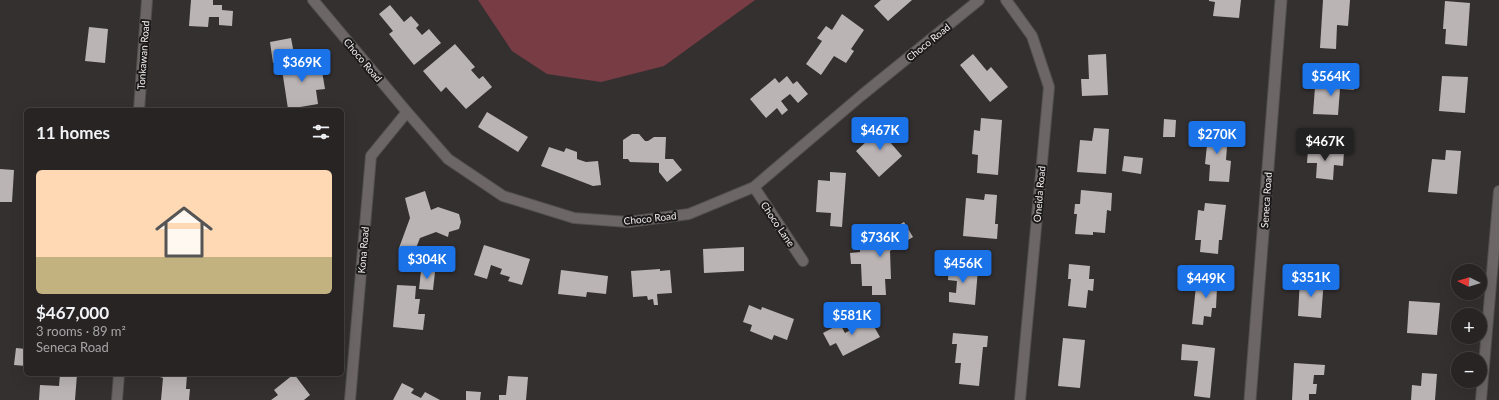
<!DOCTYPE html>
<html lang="en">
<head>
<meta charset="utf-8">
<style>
	:root { --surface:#282424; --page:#343031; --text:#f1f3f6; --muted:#a5a4a6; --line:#444141; --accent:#1a73e8 }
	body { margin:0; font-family:Lato,sans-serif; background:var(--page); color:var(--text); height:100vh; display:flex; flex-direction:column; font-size:15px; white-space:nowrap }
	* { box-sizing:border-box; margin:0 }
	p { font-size:13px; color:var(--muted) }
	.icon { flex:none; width:22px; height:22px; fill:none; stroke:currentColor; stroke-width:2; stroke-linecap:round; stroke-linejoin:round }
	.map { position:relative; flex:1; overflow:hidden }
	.drawer { position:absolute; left:24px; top:108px; width:320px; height:268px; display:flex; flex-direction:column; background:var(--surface); border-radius:6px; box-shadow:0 4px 16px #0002,0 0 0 1px var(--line) }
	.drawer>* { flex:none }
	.needle { width:26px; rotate:275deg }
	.buttons { position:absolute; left:1451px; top:264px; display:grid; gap:8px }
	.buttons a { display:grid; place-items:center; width:36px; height:36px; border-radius:50%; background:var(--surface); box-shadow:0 4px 16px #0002,0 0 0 1px var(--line); font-size:20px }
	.price { position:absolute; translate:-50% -34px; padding:0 9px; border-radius:4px; background:var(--accent); color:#fff; font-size:13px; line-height:26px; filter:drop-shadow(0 1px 2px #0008) }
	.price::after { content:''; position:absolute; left:50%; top:24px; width:12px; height:9px; margin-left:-6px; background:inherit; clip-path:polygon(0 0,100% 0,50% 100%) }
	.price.selected { background:#222; color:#fff }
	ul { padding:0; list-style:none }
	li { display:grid; align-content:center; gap:8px; height:212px; padding:0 12px }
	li+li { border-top:1px solid var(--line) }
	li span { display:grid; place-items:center; height:124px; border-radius:6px; color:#555 }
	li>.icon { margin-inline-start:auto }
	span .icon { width:72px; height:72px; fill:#fffc; stroke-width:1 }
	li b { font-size:17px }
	h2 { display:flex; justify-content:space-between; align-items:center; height:48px; padding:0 12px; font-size:17px }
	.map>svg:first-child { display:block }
	.green { fill:#783c44 }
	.building { fill:#bbb4b5 }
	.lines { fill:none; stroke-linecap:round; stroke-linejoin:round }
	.minor-casing { stroke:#545050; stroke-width:12 }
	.tertiary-casing { stroke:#545050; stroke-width:13 }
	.minor { stroke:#6c6666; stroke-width:10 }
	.tertiary { stroke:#6c6666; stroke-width:11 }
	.labels { text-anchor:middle; stroke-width:4; stroke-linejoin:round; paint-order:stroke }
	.street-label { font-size:10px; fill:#f2eeef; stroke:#1b1919 }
</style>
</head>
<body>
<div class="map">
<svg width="1499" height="400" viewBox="0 0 1499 400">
	<rect width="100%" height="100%" fill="#353030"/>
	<path class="green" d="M478,0h277l-91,66 -63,16 -54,-8 -35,-23z"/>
	<path class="building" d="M191,0h22v5h9v5l11,1 -1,15 -13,-1v-8h-10l-1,10 -19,-1z
		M881,0h31l-24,21 -14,-15z
		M1209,0h32l-2,18 -26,-2 2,-14 -6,-1z
		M1323,0h27l-2,26 -11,-1 -1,24 -16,-1z
		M1445,1l25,2 -3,43 -22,-2 1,-15h-3z
		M390,5l14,17 7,-6 8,9 -3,3 6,7 7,-6 12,14 -27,22 -25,-31 4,-3 -14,-17z
		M842,14l22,16 -13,19 3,2 -8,12 -12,-7 -13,19 -15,-11 16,-23 -5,-3 9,-12 6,4z
		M89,27l19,2 -3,34 -20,-2z
		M291,38l4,21 -22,4 -3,-21z
		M455,44l20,23 -4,3 8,9 4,-3 9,11 -26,22 -20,-22 -5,5 -18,-21z
		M973,54l14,17 4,-4 17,20 -18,15 -30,-37z
		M1106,54l2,41 -26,1 -1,-17h8l-1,-24z
		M311,58l3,14 8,-1 3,18 -9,1 2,14 -30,5 -7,-46z
		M787,76l6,8 4,-3 11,13 -10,9 -8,-9 -9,7 7,9 -6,5 -5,-7 -11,10 -16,-19 25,-21 4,5z
		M1340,76l15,1 -1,13 -14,-1 -2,26 -25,-1 2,-27 24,1z
		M1442,76l26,1 -3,36 -26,-2z
		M487,112l41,25 -10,15 -40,-25z
		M981,118l21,2 -4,55 -21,-2 1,-18 -6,-1 2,-24 6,1z
		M1164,119l12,1 -1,17h-12z
		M887,123l10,11 -8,7 13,15 -23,21 -23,-26z
		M1094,128l15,1 -3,45 -29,-2 3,-32 12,1z
		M1201,131l27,2 -2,27 5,1 -2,21 -20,-1 1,-16 -5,-1 2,-19h-7z
		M632,134h7l6,7h3l6,-4h12l-1,22h8l9,11 -15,12 -8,-10v-9l-29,-1 -2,-3h-5v-19z
		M549,147l15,5 2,-4 11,4v7l9,3 12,-1 3,24 -8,1 -52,-20z
		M1308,149l36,3 -1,14 -9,-1 -1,15 -17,-2 1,-15h-10z
		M1446,150l15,1 -4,43 -29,-2 4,-33 13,1z
		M1124,156l19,2 -2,16 -19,-3z
		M0,169l14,1 -2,32h-12z
		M830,172l16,1 -4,54 -12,-1 1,-13 -15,-1 2,-32 12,1z
		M1081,190l31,3 -1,18 -4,-1 -2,23 -12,-1v3l-18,-1 2,-20h-3l1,-10h5z
		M425,191l6,19 7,-3 21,7 2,8 -2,7 -10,3 -1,5 -12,-5 -16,6 -6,15 -15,-5 11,-30 -5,-20z
		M985,194l12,1 -2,29h3l-1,15 -34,-3 3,-38 18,2z
		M1205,203l21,2 -4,35h-3l-1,14 -18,-2 1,-12h-6l3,-30 6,1z
		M904,222l9,15 -23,14 1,28h-6l1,16h-14v-9h-10l-1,-22h-10l-1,-11 10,-1v-6h7l-1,-7h9z
		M484,245l46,14 -8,26 -14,-4 2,-4 -10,-3 2,-5 -11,-4 -4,14 -13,-4z
		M744,247v24l-40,2 -1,-24z
		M949,262l12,1v5l17,1 -3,36 -26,-3v-10l7,1 1,-12 -9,-1z
		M1069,264l21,2 -1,13h5l-1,12 -5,-1 -2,18 -18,-2 3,-27h-3z
		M660,269v2l10,-1 2,23 -15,1 1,11h-4l-1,-6 -5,1 -1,-4 -14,1 -2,-26z
		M561,270l47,6 -2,18 -19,-2 -1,5 -28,-3z
		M421,271l14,1 -2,18 -14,-1z
		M1209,273l13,1 -1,15 -4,-1 -1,20h-4l-1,9 -7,-1 -1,9 -11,-1 4,-38 12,1z
		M1300,278l24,1 -3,39 -23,-2z
		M397,285l19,1 -1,13h5l-2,15h7l-2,16 -30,-3z
		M1409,301l31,2 -3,32 -30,-2z
		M749,305l12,5 1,-3 32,12 -7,21 -13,-5 -2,5 -22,-9 2,-6 -9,-3z
		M868,316l12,21 -37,19 -7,-13 -6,3 -7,-13 17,-9 5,9 9,-5 -2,-4z
		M953,333l35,3 -1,11h-4l-4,39 -20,-2 2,-21h-6l2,-19h-5z
		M1063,338l22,2 -5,48 -22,-2z
		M1182,344l33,4 -5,50 -16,-2 4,-35 -17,-1z
		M16,348l10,1v17l-12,-1z
		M1294,363l31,2 -1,10h-10l-1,9h4l-1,10h-7v6h-17z
		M1422,373l15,1 -2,26h-24l1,-15 9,1z
		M60,374h17l-2,26h-36l1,-15 19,1z
		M160,374h27l-1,15h4l-1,11h-28l2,-22 -3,-1z
		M294,374l16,21 -6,5h-33l7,-5 -4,-5z
		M508,376l20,1 -2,23h-27v-5h7z
		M402,383l12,6 -3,4 10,5 4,-6 15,8h-47z
		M466,391l15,1 -1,8h-14z"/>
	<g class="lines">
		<g class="minor-casing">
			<path id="minor" d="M313,0l94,112 41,47 55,37 71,22 54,4 61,-8 65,-27 108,-92 117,-95
				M1006,0l26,36 17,51 -29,313
				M139,110l8,-110
				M754,187l49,74
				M117,400l2,-26
				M350,400l21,-244 36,-44
				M1481,400l18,-209"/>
		</g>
		<g class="tertiary-casing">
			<path id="tertiary" d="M1250,400l31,-400"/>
		</g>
		<use href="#minor" class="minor"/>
		<use href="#tertiary" class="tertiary"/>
	</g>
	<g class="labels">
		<g class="street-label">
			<text transform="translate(928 42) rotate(-39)" y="4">Choco Road</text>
			<text transform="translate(143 55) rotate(-86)" y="4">Tonkawan Road</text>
			<text transform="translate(363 60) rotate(50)" y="4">Choco Road</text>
			<text transform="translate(1039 194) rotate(-85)" y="4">Oneida Road</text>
			<text transform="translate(1266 200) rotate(-86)" y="4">Seneca Road</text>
			<text transform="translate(650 218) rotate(-6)" y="4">Choco Road</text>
			<text transform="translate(778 224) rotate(56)" y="4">Choco Lane</text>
			<text transform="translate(363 250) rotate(-85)" y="4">Kona Road</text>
		</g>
	</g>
</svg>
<div class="buttons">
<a><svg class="needle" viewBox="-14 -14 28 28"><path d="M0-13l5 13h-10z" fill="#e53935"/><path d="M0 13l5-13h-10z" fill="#a5a4a6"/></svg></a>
<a>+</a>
<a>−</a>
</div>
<b class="price" style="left:302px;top:83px">$369K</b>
<b class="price" style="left:1331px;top:97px">$564K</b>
<b class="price" style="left:880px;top:151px">$467K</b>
<b class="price" style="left:1217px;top:155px">$270K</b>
<b class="price selected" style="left:1325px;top:162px">$467K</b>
<b class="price" style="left:880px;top:258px">$736K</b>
<b class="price" style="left:427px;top:280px">$304K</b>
<b class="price" style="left:963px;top:284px">$456K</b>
<b class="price" style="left:1311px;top:298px">$351K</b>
<b class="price" style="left:1206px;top:299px">$449K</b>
<b class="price" style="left:852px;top:336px">$581K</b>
<section class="drawer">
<h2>11 homes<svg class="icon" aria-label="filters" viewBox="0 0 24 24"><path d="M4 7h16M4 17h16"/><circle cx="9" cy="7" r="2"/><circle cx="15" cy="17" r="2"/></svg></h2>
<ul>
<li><span style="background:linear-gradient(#ffd9b3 70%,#c2b280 0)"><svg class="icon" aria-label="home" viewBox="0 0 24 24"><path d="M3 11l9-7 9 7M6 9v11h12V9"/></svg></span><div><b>$467,000</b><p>3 rooms · 89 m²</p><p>Seneca Road</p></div></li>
</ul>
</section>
</div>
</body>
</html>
